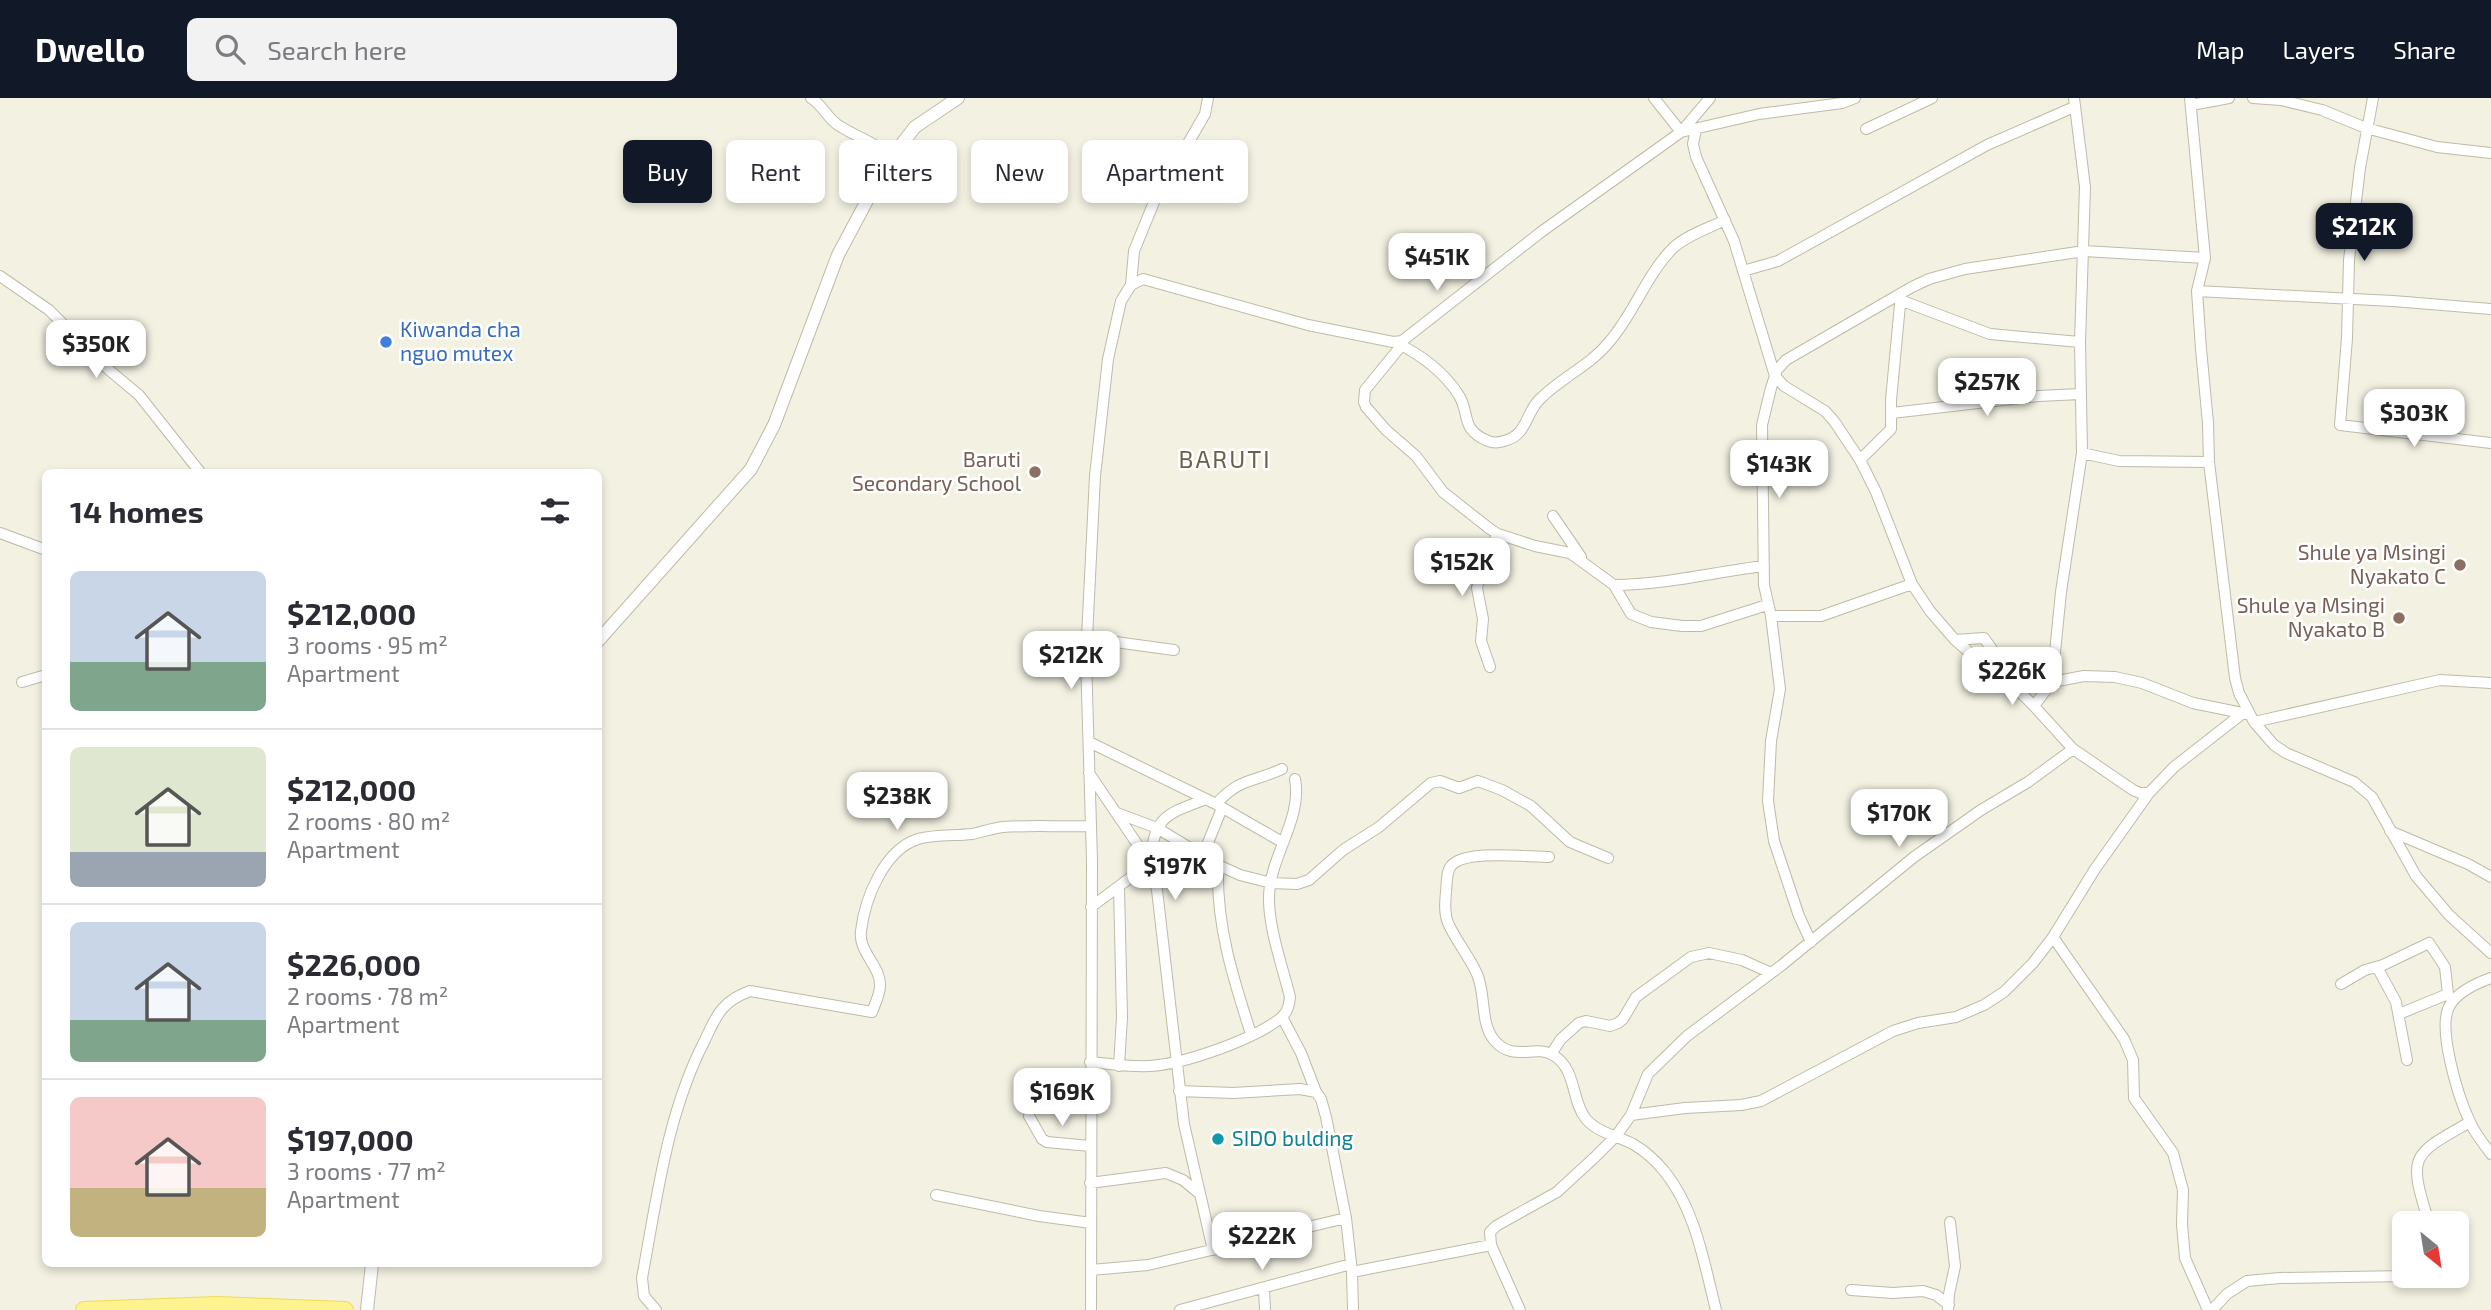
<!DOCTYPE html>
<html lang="en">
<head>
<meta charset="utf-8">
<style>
	:root { --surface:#fff; --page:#f2f2f3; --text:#2b2b33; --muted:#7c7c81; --line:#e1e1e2; --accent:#111827 }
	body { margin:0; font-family:"Exo 2",sans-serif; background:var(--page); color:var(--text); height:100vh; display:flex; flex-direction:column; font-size:26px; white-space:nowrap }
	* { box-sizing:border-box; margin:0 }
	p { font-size:23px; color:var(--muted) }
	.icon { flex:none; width:38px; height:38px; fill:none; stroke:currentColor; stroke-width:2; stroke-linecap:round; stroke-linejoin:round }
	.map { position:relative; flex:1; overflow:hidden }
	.side { position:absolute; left:42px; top:371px; width:560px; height:798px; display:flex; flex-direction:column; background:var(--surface); border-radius:10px; box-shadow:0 4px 10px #0003 }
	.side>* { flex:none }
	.guide { position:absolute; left:623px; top:42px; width:665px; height:63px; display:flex; gap:14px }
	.needle { width:46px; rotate:150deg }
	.buttons { position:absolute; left:2392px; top:1113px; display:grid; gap:14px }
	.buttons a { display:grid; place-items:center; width:77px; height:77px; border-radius:10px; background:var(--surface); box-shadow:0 4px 10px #0003; font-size:35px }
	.price { position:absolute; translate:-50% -60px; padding:0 16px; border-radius:14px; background:#fff; color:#222; font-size:23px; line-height:46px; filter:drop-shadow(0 2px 4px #0008) }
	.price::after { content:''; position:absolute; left:50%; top:42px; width:21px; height:16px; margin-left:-10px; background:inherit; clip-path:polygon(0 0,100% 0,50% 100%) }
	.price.on { background:var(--accent); color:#fff }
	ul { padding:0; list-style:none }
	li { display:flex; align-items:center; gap:21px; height:175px; padding:0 28px }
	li+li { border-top:2px solid var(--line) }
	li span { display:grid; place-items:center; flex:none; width:196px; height:140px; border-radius:10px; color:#555 }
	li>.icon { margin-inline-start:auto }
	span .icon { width:84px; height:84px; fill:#fffc; stroke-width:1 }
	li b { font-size:30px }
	h2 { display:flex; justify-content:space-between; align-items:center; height:84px; padding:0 28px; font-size:30px }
	.pill { padding:0 24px; border-radius:10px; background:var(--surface); box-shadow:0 4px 10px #0003; font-size:24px; line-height:63px }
	.pill.on { background:var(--accent); color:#fff }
	header { display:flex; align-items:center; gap:42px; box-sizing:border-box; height:98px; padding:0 35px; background:var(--accent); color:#fff }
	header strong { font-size:33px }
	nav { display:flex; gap:38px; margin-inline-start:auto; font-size:24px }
	.search { width:490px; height:63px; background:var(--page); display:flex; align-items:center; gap:18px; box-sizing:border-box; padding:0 24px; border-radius:10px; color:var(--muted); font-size:26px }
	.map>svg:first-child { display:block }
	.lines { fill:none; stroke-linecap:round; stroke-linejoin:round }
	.minor-casing { stroke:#bfbba4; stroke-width:12 }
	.tertiary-casing { stroke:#bfbba4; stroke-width:14 }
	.primary-casing { stroke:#eedb55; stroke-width:18 }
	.minor { stroke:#fff; stroke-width:10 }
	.tertiary { stroke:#fff; stroke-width:12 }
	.primary { stroke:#fff38f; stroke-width:16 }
	.shop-dot { fill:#3f7fe0; stroke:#fff; stroke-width:2.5 }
	.education-dot { fill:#8d6e63; stroke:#fff; stroke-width:2.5 }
	.culture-dot { fill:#0f9aa8; stroke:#fff; stroke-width:2.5 }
	.labels { text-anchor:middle; stroke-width:5; stroke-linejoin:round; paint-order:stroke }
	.shop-label { font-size:21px; fill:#366cbe; stroke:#fff; text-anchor:start }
	.education-label { font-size:21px; fill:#785e54; stroke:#fff; text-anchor:end }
	.culture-label { font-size:21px; fill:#0d838f; stroke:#fff; text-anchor:start }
	.quarter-label { font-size:24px; letter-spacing:2px; fill:#696149; stroke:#fff }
</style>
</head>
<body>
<header>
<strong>Dwello</strong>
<div class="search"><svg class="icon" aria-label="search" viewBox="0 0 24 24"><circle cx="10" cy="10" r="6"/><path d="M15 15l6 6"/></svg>Search here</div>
<nav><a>Map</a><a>Layers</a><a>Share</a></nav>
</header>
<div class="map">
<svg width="2491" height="1212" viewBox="0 0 2491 1212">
	<rect width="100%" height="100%" fill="#f3f1e2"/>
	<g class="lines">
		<g class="minor-casing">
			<path id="minor" d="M811,0c11,6 16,20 27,27 18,12 37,17 53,31
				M1654,0l27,34 78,-18 83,-11 13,-5
				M2190,0l15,160 -8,33 4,58 7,74 1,39 26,216 4,15 15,29 20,23 12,8 68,29 18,15 44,79 33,39 42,38
				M2253,0l28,2 41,10 44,18 71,19 54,6
				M2373,0l-13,70 -11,92 -2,78 -7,87 151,18
				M2191,7l38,-7
				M1696,31l-3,15 3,13 38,84 41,135 9,10 41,25 9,10 26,39 16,32 36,92 18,27 25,29 23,20 33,23 41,-1 32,-6 31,1 27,6 51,20 54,11
				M1866,31l66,-31
				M1743,173l35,-10 209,-116 87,-38
				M0,178l49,34 60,60 30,25 61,77
				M1131,187l12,-6 165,46 85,17 9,-1 139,-109 140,-100 29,-34
				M2197,193l196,10 98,8
				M1900,202l90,34 90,8
				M1397,245c24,12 46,28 61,51 13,19 1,35 30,47 5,2 10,2 16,0 24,-6 21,-28 36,-42 22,-22 51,-34 70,-58 24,-28 37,-67 63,-93 14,-13 36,-20 52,-28
				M1401,248l-36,44 -1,12 2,5 20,23 30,26 27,36 47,37 8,5 37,12 35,7 44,32 17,29 20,8 31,4h19l66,-21
				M1892,315l147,-17 41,-2
				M2082,355l37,8 90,1
				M1860,362l31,-31v-29l10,-106
				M1553,418l28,41
				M0,435l46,17
				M1614,487c50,0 100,-13 150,-19
				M1771,518h50l91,-32
				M1086,540l88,12
				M1955,542l29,-2 12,17 8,22
				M1490,569l-9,-26 2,-22 -6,-31 8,-31 13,-23
				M22,584l24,-7
				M2011,585l23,23
				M2254,624l186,-42 51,3
				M1089,644l127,62 66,38
				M2073,651l-39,-43 18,-24 9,-90 21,-139 -2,-111 5,-155 -11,-89
				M1089,675l61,90 7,27 27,234 29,126
				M1216,706c25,-27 36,-21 66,-35
				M1117,715l40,15 61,37 22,10 31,8 26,1 12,-4 34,-30 36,-23 52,-44 9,-2 19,7 19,-7 24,9 29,16 39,36 38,16
				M2390,733l78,33 23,13
				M1203,757l19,-47
				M1549,759c-21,0 -85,-8 -98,9 -5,6 -4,18 -5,26 -1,10 -2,21 2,31 8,18 21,33 29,51 9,20 3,49 17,66 19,23 41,4 59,15 24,14 18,46 33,64 12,14 32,17 47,25 12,7 23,17 32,28 31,39 39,91 51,138
				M1218,767c-2,60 15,113 33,169
				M1091,809l59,-44c5,-47 14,-48 56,-64
				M2053,839l71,102 9,21 1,38 39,55 10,37 -1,34 3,34 23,52
				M1811,844l-12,-26 -25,-75 -6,-40 3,-60 9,-52 -9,-73 -7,-31 -2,-160 9,-37 6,-18 9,-10 126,-73 17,-8 36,-10 119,-18 121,7
				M2377,869l19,35 11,58
				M2491,880c-14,5 -33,14 -41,27 -14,22 9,94 20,117 5,12 14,22 21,32
				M2341,886l24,-14 18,-5 46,-22 16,24 3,27 5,7
				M2399,916l49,-20
				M1282,919l19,36 15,39
				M1551,956l10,-15 18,-16 7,-2 24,5 8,-3 5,-4 13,-22 55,-40 18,-4 33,7 29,13
				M1090,964c20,2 40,5 60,4 34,-2 106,-27 132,-49 6,-6 7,-12 8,-20 -7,-28 -21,-68 -21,-97 -1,-42 34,-80 26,-121
				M1119,968l3,-49 -3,-129
				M1179,993l54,2 67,-4 16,3 5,7 5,18 20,101 6,54 1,38
				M1631,1017l54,-7 56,-3 20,-4 132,-70 25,-8 38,-6 28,-12 20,-13 29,-29 20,-26 42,-68 54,-76
				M1029,1018l13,23 5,3 43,4
				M1090,1085l76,-10 17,7 17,14
				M936,1097l103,21 52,7
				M2429,1125c-21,-68 -19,-67 41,-101
				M1091,1172l57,-5 198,-47
				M1352,1174l139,-27
				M1264,1190l1,22
				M1851,1192l42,3 30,-2 13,4 13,10
				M656,1212l-12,-14 -2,-18c15,-80 25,-165 63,-238 5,-11 10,-23 18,-32 8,-9 16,-13 27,-17l122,21c3,-8 8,-18 8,-26 1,-20 -22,-34 -19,-55 4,-33 23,-81 57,-92 18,-5 36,-3 54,-5 10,-2 21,-6 31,-7 29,-2 58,0 87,-1
				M1091,1212l1,-450 -6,-202 9,-182 13,-117 13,-58 10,-16 3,-34 20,-49 51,-88 3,-16
				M1180,1212l171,-46
				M1520,1212l-29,-65 -1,-13 6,-6 61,-34 38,-35 21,-21 15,-21 17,-41 39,-38 95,-71 132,-108 67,-47 47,-28 45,-33 60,41 7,3h9l25,-26 69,-54
				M1948,1212l1,-16 6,-28 -5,-44
				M2212,1212l15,-16 20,-13 33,-3 127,-2"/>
		</g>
		<g class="tertiary-casing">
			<path id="tertiary" d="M598,543l153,-172 23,-44 64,-170 49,-92 28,-36 43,-29
				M367,1212l5,-46"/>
		</g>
		<g class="primary-casing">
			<path id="primary" d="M84,1212l133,-5 128,5"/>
		</g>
		<use href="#minor" class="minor"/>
		<use href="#tertiary" class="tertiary"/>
		<use href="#primary" class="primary"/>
	</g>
	<circle class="shop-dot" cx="386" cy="244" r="7"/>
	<g class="education-dot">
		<circle cx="1035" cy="374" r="7"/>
		<circle cx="2460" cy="467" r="7"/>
		<circle cx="2399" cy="520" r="7"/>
	</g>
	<circle class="culture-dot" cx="1218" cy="1041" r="7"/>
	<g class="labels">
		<g class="shop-label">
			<text x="400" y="239">Kiwanda cha<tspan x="400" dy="24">nguo mutex</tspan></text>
		</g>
		<g class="education-label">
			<text x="1021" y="369">Baruti<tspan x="1021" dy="24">Secondary School</tspan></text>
			<text x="2446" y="462">Shule ya Msingi<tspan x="2446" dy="24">Nyakato C</tspan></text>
			<text x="2385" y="515">Shule ya Msingi<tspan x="2385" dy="24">Nyakato B</tspan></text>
		</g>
		<g class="culture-label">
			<text x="1232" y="1048">SIDO bulding</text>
		</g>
		<g class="quarter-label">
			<text x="1225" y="370">BARUTI</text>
		</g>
	</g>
</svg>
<div class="buttons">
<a><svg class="needle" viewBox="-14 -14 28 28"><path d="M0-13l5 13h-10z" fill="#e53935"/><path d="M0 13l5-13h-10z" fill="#7c7c81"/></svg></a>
</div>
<b class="price on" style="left:2364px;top:165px">$212K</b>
<b class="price" style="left:1437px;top:195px">$451K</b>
<b class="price" style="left:96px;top:282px">$350K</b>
<b class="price" style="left:1987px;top:320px">$257K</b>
<b class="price" style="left:2414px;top:351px">$303K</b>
<b class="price" style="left:1779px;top:402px">$143K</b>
<b class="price" style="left:1462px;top:500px">$152K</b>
<b class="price" style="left:1071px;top:593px">$212K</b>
<b class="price" style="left:2012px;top:609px">$226K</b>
<b class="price" style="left:897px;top:734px">$238K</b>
<b class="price" style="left:1899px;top:751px">$170K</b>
<b class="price" style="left:1175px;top:804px">$197K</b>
<b class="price" style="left:1062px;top:1030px">$169K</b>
<b class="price" style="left:1262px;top:1174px">$222K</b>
<div class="guide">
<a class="pill on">Buy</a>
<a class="pill">Rent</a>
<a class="pill">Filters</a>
<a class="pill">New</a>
<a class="pill">Apartment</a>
</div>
<section class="side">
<h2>14 homes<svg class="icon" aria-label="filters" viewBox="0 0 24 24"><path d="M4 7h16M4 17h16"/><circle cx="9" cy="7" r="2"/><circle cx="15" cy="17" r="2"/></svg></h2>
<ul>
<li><span style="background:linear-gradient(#c9d6e8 65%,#7fa58c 0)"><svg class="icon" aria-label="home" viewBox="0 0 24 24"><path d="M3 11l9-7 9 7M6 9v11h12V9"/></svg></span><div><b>$212,000</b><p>3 rooms · 95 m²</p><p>Apartment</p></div></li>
<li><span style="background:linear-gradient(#dfe7d0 75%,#9aa5b1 0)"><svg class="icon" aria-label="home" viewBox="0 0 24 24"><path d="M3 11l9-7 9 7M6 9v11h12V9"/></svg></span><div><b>$212,000</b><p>2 rooms · 80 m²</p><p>Apartment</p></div></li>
<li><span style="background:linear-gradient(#c9d6e8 70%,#7fa58c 0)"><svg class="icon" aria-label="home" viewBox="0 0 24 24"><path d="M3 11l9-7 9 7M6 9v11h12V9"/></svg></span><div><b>$226,000</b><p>2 rooms · 78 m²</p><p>Apartment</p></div></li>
<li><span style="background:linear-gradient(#f6c9c9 65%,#c2b280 0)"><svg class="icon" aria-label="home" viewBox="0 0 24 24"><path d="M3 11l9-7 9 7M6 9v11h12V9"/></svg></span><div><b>$197,000</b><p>3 rooms · 77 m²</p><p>Apartment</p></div></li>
</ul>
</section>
</div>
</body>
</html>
